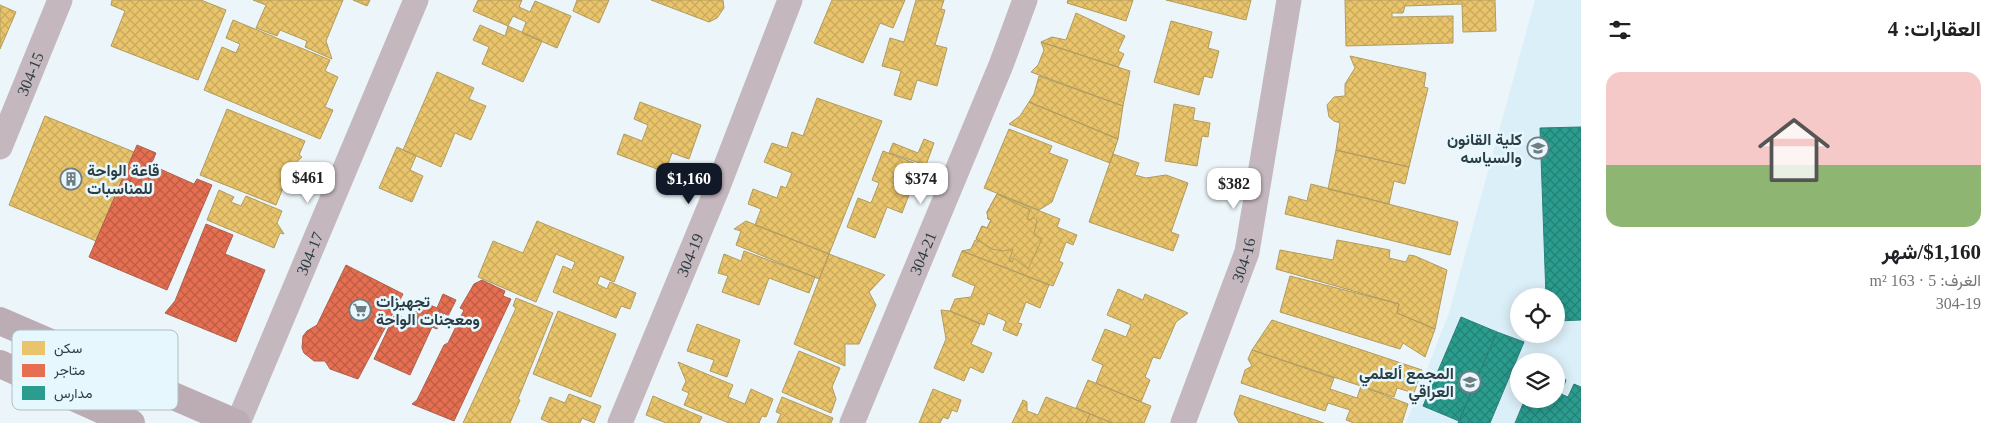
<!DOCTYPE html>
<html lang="ar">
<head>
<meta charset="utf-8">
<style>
	:root { --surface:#fff; --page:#f2f2f2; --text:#202124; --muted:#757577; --line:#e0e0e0; --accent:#111827 }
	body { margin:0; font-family:"Times New Roman",Vazirmatn,serif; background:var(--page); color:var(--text); direction:rtl; height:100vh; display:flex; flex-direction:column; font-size:19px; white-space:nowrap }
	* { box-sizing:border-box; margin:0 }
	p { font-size:16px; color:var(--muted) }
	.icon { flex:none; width:28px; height:28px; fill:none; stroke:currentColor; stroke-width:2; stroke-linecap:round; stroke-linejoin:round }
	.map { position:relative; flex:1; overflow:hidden; direction:ltr }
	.drawer { display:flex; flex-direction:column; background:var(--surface); width:425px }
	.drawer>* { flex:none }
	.fabs { position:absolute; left:1510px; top:288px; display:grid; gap:10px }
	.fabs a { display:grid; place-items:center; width:55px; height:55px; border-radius:50%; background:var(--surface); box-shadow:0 2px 12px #0003; font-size:25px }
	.price { position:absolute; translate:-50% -42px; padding:0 11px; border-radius:10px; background:#fff; color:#222; font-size:16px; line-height:32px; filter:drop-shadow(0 1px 2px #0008) }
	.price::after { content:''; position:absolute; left:50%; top:30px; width:15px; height:11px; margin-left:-8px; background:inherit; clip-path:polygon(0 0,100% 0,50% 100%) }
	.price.on { background:var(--accent); color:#fff }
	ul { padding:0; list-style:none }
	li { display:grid; align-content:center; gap:10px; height:265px; padding:0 25px }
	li+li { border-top:1px solid var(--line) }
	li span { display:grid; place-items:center; height:155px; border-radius:15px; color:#555 }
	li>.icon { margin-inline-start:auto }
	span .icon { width:90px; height:90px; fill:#fffc; stroke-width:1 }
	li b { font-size:21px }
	h2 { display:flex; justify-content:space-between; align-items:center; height:60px; padding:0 25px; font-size:21px }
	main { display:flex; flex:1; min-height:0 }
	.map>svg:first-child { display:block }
	.built { fill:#dbeff8; fill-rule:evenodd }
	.homes { fill:url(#homes-cross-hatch); stroke:#b19c5f }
	.shops { fill:url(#shops-cross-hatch); stroke:#af604d }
	.schools { fill:url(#schools-cross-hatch); stroke:#2b8078 }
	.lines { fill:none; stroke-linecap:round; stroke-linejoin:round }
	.minor { stroke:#c4b7bd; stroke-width:25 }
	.major { stroke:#bcadb5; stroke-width:28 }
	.labels { text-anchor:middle; stroke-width:5; stroke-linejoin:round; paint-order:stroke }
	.street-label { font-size:16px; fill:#2d3d44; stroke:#e7f7fe }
	.poi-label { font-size:16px; font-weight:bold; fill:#2d3d44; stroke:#e7f7fe; text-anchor:end }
	.key { fill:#e7f7fe; stroke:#afbfc6; stroke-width:1 }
	.key-label { font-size:14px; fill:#2d3d44 }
</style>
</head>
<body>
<main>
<section class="drawer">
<h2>العقارات: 4<svg class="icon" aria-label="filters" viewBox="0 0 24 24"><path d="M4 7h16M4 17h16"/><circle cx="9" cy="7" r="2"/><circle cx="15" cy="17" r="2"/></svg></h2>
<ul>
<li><span style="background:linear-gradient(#f6c9c9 60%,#8fb573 0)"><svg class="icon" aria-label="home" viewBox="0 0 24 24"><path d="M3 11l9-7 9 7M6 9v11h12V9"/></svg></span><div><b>$1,160/شهر</b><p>الغرف: 5 · 163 m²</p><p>304-19</p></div></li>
</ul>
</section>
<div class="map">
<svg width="1581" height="423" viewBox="0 0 1581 423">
	<defs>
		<pattern id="homes-cross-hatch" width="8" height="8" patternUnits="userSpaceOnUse" patternTransform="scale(1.25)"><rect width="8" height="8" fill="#e9c46a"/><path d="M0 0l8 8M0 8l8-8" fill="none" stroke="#c8a95d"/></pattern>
		<pattern id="shops-cross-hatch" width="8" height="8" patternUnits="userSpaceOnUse" patternTransform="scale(1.25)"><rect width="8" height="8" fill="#e76f51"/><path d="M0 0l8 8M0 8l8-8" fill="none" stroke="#bc5c45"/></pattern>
		<pattern id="schools-cross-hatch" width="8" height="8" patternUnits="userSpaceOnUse" patternTransform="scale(1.25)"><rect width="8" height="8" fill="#2a9d8f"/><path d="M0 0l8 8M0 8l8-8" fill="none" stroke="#248176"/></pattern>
	</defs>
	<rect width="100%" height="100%" fill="#ecf5f9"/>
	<path class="built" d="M1535,0h46v423h-175l43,-110zM1519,296h37v38h-37zM1519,361h37v38h-37z"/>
	<path class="homes" d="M112,0h89l25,10 -28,70 -87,-34 14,-35 -14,-6z
		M253,0h90l-17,41 6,18 -27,-12 2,-6 -27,-11 -3,6 -21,-8 10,-23z
		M353,0h17l-3,6z
		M478,0h44l-3,7 11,5 5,-11 36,15 -14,32 -35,-15 4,-11 -13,-6 -5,10 -35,-15z
		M577,0h32l-10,23 -26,-12z
		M651,0h72l1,8 -7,10 -8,4z
		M832,0h73l-12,28 -13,-5 -17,40 -49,-20z
		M916,0h28l-3,9 4,1 -10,35 12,3 -10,38 -20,-6 -6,20 -17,-5 7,-24 -19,-5 8,-28 14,4z
		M1068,0h65l-7,21 -59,-18z
		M1166,0h85l-5,20z
		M1345,0h150l1,31 -33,1 -1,-28 -57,2 -2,7h-11v4l61,-1v27l-107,3z
		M0,5l16,7 -16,37z
		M1076,13l49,23 -7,15 6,3 -6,13 -77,-25 11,-5 14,3z
		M233,20l97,40 -5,11 13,6 -13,30 8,3 -13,29 -116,-49 18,-43 14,6 4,-9 -14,-6z
		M1171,21l41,11 -4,16 11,3 -7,27 -8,-2 -5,19 -45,-13z
		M480,25l25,11 3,-10 34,15 -19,41 -41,-18 7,-17 -16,-7z
		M1041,42l89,29 -7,35 -92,-34 7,-7 6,-15z
		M1350,56l76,17 -2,14 4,1 -19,79 -73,-17 4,-27 -6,-2 -5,-4 -2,-12 7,-8 11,-1v-12l10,-16z
		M437,72l37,16 -5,11 17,7 -15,34 -16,-7 -14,34 -38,-17z
		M1039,76l84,30 -5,33 -89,-37 5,-8z
		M817,98l65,23 -53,133 -74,-29 6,-16 -13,-5 5,-15 24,9 4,-12 5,2 6,-15 -28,-11 8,-19 15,5 5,-16 11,4z
		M640,102l61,23 -12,34 -17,-6 -7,19 -48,-18 7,-20 18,7 6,-16 -14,-6z
		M1029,102l89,37 -8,24 -101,-39 11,-8z
		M1174,104l21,4 -2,12 17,3 -2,14 -6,-1 -5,30 -32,-5z
		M227,109l78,32 -6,14 3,2 -10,9 -16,39 -76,-30z
		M45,116l89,36 -38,89 -87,-36z
		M1009,129l43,17 -3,7 19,7 -16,42 -13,8 -55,-22z
		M924,139l10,4 -8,22 -37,-12 4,-10 25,10z
		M397,147l19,9 -6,14 13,6 -11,26 -33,-14z
		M1336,150l73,17 -4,17 -11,-3 -5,23 -61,-15z
		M883,151l31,12 -12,30 7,2 -7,18 -15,-6 -12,31 -28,-11 11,-29 13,5 8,-20 -7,-3z
		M1113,154l26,9 -4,12 11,3 20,-3 22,8 -17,49 8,3 -6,16 -84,-29z
		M1311,184l147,38 -8,33 -165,-41 4,-18 18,5z
		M219,190l15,7 -3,5 10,4 5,-10 36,15 -5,12 7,11 -4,-1 -6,15 -67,-28z
		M997,194l33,16 -3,9 4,1 2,-3 4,3 -3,14 8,5 -14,30 -14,-11 -2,4 -3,-1 4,-12 -10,2 -11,-2 -16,-10 6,-13 5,2 4,-8 -3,-1 -1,-7z
		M997,194l63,25 -3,8 20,8 -4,10 -7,-3 -7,19 4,2 -10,23 -91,-35 9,-2 4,-9 3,2v-2l-2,-1 6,-13 5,2 4,-8 -3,-1 -1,-7z
		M537,221l87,36 -10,25 -14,-6 -3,8 10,5 3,-7 26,11 -6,16 -9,-3 -5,12 -63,-26 10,-26 9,4 3,-8 -19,-8 -20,48 -58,-25 15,-36 30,12z
		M746,221l83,33 -10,25 -83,-34 5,-14 -7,-2z
		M1337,240l53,10 -1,8 17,4 3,-7 6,1 32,14 -12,59 -38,-16 2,-9 -123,-35 4,-19 53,10z
		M744,251l71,26 -6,16 -40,-15 -10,27 -37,-13 6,-16 -10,-3 6,-19 17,7z
		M962,251l87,34 -9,23 -14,-6 -8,21 4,1 -5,12 -14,-6 3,-9 -18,-8 -4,12 -34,-14 5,-12 16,-2 4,-11 -23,-10z
		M829,254l56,21 -16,17 7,13 -17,39h-14v22l-51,-22z
		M1290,276l109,28 -2,9 38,16 -10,28 -22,-14 -3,6 -120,-37z
		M1118,289l25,11 2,-6 43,19 -12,9 -16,37 -7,-2 -8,20 5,3 -9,22 -45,-19 7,-18 -11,-5 13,-31 21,8 5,-12 -24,-10z
		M516,298l37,15 -35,86 2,1 -10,23h-47l53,-115 -3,-2z
		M941,310l9,1 30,13 -9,20 21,9 -9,20 -13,-6 -6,14 -30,-13 12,-29z
		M558,311l58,23 -25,63 -58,-23z
		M1272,320l150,50 -8,23 -17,-5 -3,9 -142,-47z
		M697,324l43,16 -13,37 -17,-6 4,-11 -27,-9z
		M1252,350l82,28 -4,11 27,9 4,-12 47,18 -6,19h-48l-8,-3 4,-10 -22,-7 -3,8 -84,-28 4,-13 7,-4 -4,-7z
		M799,351l41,17 -8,19 4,12 -5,14 -49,-21z
		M678,362l55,23 -5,12 17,7 6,-15 22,10 -7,18 -4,-1 -3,7h-30l-45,-18 5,-12 -7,-3 4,-9z
		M1088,380l63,26 -7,17h-32l-36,-15z
		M933,389l28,11 -4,12 -5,-2 -4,9 -5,-2 -3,6h-21z
		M569,394l32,12 -7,17 -12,-5 -2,5h-30l-9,-4 9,-22 15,6z
		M1240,395l84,28h-85l-5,-9z
		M653,396l49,21 -3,6h-33l-20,-8z
		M782,397l51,21 -2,5h-54l4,-9 -5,-2z
		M1046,397l44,17 -4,9h-74l11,-23 4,2v9l11,4z
		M1090,414l22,9h-26z"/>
	<path class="shops" d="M137,145l19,8 -5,12 43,19 3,-5 15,6 -45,105 -78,-33z
		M206,224l27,11 -8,19 40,16 -29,72 -71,-29 10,-12z
		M346,265l57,29 -45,85 -28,-10 -5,-8h-11l-10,-8 -2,-5 1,-12 4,-5 10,-6z
		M482,280l23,11 -2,5 8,3 -57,122 -42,-17 5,-4 27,-55 4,-2 16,-33 -4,-2 14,-24z
		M443,294l13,6 -8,16 -4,-3 -7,16 -5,-2 -22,48 -36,-16 21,-45 13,6 2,-4 3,2 8,-17 16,7z"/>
	<path class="schools" d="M1581,127v193l-25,1v-25h-10l-6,-168z
		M1461,317l36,15 -38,89 -36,-15z
		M1497,332l27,10 -34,81h-32z
		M1556,376l10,4 -5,14 7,3 6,-13 7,3v36h-66l10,-24h31z"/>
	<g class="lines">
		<g class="minor">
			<path id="s1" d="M0,147l60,-147"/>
			<path id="s2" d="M238,423l178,-423"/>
			<path id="s3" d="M620,423l97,-234 73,-189"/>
			<path id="s4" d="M852,423l149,-358 24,-65"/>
			<path id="s5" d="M1183,423l64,-171 42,-252"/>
		</g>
		<path class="major" d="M0,321l236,102
			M0,364l131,59"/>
	</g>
	<defs>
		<g id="university-ring" transform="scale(1.125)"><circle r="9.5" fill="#e7f7fe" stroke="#707d83" stroke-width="1.5"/><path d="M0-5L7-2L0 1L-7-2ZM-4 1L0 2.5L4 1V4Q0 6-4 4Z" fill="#707d83"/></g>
		<g id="building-ring" transform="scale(1.125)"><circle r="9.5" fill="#e7f7fe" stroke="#707d83" stroke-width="1.5"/><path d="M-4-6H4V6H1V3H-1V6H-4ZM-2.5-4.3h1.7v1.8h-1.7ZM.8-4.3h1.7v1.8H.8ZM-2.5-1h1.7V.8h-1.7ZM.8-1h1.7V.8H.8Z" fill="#707d83"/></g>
		<g id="supermarket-ring" transform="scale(1.125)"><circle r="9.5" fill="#e7f7fe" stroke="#707d83" stroke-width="1.5"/><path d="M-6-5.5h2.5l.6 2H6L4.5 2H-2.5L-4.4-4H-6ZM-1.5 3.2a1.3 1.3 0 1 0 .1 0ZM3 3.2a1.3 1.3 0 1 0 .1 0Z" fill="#707d83"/></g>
	</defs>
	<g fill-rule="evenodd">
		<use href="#university-ring" x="1538" y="148"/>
		<use href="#building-ring" x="71" y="179"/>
		<use href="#supermarket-ring" x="360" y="310"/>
		<use href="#university-ring" x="1470" y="382"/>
	</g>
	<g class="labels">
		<g class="street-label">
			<text dy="6" stroke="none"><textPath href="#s1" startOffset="79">304-15</textPath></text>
			<text dy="6" stroke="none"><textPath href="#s2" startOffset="184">304-17</textPath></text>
			<text dy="6" stroke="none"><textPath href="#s3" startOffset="182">304-19</textPath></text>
			<text dy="6" stroke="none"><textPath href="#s4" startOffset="184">304-21</textPath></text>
			<text dy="6" stroke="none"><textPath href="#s5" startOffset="174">304-16</textPath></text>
		</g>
		<g class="poi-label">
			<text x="1522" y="145">كلية القانون<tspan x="1522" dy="18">والسياسه</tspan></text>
			<text x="87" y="176" text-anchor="start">قاعة الواحة<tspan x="87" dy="18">للمناسبات</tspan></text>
			<text x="376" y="307" text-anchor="start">تجهيزات<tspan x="376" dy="18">ومعجنات الواحة</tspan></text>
			<text x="1454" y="379">المجمع ألعلمي<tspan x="1454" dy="18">العراقي</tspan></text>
		</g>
	</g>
	<rect x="12" y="330" width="166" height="80" rx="8" class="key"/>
	<rect x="22" y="341" width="23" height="14" fill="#e9c46a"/>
	<rect x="22" y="364" width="23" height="13" fill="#e76f51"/>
	<rect x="22" y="386" width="23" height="14" fill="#2a9d8f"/>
	<g class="key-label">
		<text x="54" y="353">سكن</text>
		<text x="54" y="375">متاجر</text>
		<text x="54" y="398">مدارس</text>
	</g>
</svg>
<div class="fabs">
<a><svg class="icon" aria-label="locate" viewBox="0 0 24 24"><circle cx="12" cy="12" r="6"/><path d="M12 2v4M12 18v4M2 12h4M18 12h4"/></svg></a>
<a><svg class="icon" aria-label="layers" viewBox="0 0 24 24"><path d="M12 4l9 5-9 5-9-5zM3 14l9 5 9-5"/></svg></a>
</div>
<b class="price" style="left:308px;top:204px">$461</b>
<b class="price on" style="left:689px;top:205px">$1,160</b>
<b class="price" style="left:921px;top:205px">$374</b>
<b class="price" style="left:1234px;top:210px">$382</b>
</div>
</main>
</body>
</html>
